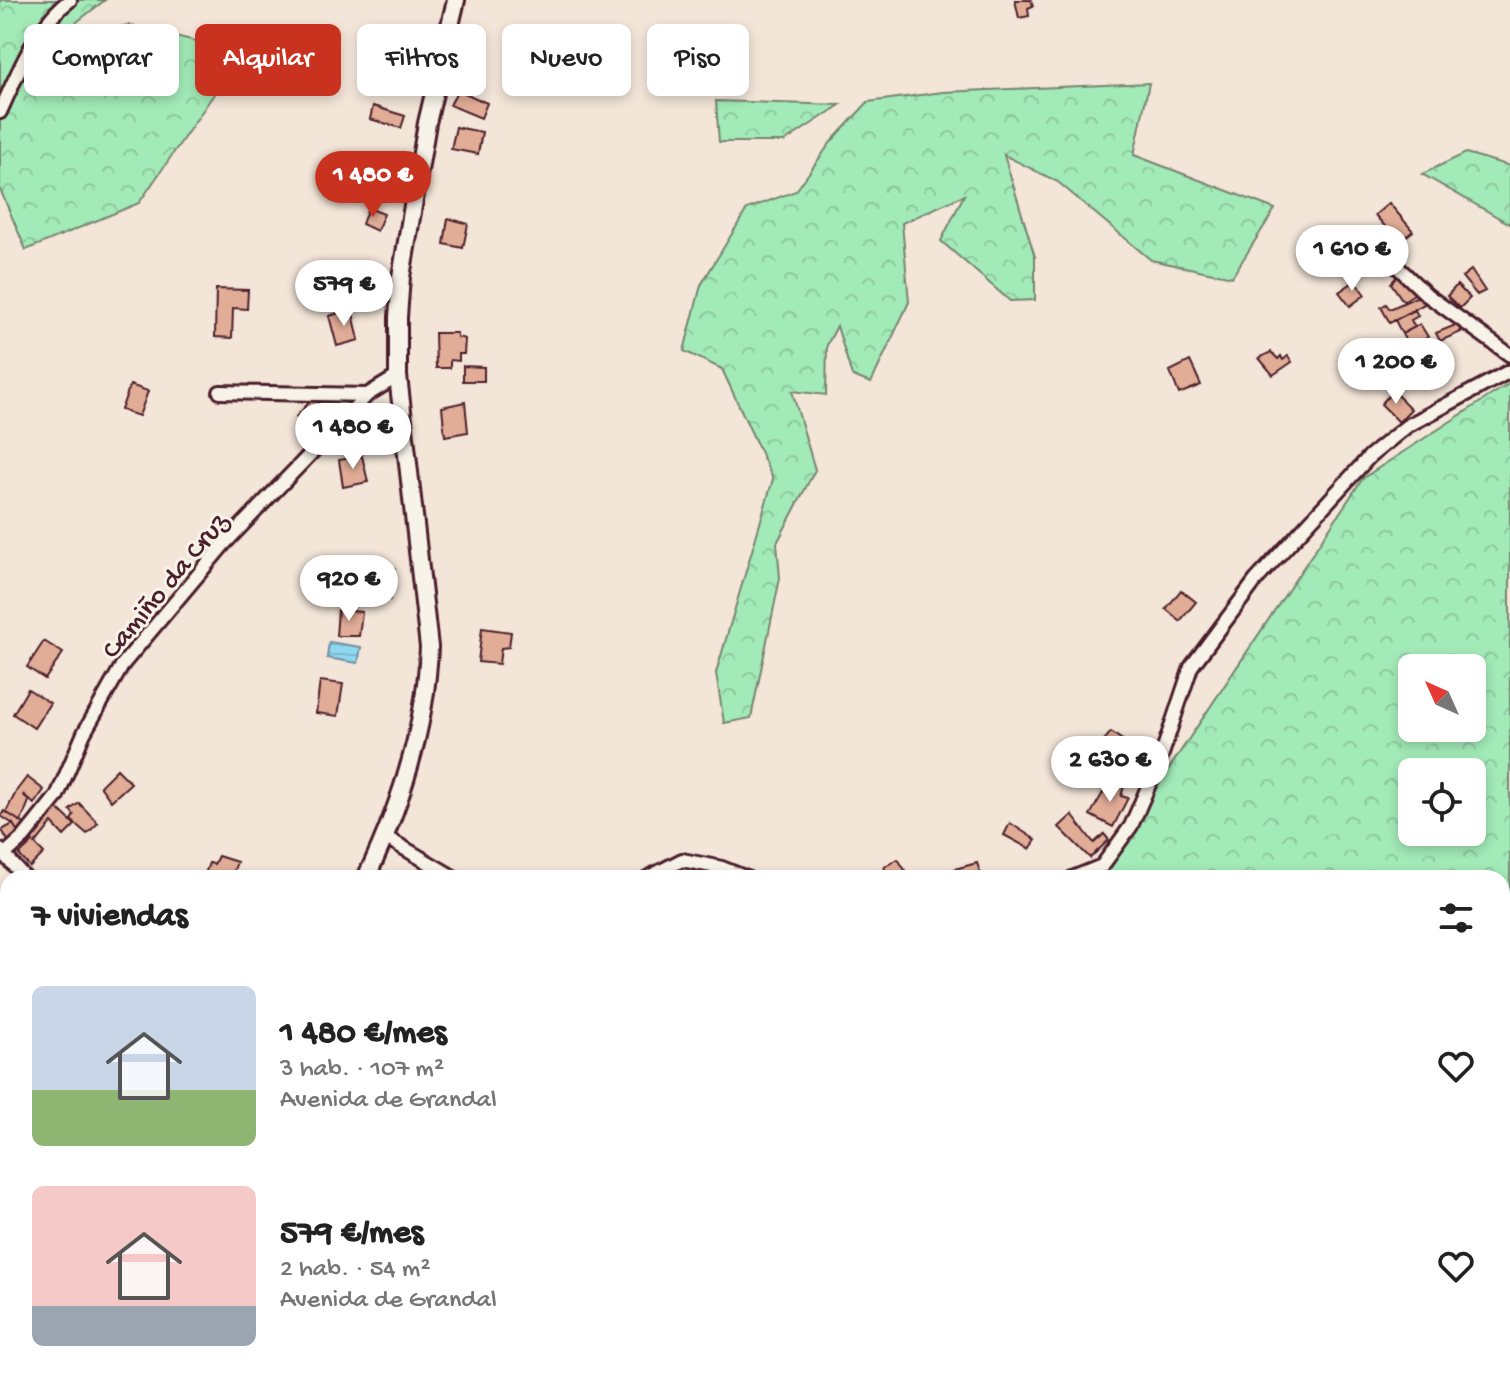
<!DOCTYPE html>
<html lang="es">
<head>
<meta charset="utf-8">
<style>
	:root { --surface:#fff; --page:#f2f2f2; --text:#222; --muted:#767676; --accent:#c8321e }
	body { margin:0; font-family:"Gochi Hand",sans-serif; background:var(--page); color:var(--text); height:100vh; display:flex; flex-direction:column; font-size:30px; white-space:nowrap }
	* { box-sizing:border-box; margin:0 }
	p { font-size:26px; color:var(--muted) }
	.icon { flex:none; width:44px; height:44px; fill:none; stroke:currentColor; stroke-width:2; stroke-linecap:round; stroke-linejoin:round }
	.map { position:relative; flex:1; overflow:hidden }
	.drawer { position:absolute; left:0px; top:870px; width:1510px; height:514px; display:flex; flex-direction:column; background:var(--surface); border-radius:24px 24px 0 0; box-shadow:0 4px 12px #0003 }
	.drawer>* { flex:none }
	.hud { position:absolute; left:24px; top:24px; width:800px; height:72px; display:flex; gap:16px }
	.needle { width:52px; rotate:315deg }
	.controls { position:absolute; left:1398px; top:654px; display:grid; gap:16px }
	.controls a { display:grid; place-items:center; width:88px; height:88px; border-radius:12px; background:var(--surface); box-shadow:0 4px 12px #0003; font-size:40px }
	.price { position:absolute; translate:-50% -68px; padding:0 18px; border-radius:28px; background:#fff; color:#222; font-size:26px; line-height:52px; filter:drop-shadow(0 2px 4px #0008) }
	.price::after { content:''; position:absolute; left:50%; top:48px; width:24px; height:18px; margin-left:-12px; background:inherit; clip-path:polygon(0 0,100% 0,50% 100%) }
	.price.active { background:var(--accent); color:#fff }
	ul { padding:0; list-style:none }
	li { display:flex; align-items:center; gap:24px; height:200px; padding:0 32px }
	li span { display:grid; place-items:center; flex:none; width:224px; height:160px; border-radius:12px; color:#555 }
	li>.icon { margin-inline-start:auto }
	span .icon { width:96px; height:96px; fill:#fffc; stroke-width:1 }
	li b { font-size:34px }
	h2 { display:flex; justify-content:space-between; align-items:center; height:96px; padding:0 32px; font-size:34px }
	.pill { padding:0 28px; border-radius:12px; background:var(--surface); box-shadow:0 4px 12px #0003; font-size:28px; line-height:72px }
	.pill.active { background:var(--accent); color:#fff }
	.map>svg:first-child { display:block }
	.green { fill:#a2eab7; stroke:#768471; stroke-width:2 }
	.forest { fill:url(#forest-crowns); stroke:#768471; stroke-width:2; fill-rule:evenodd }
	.water { fill:url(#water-rules); stroke:#738ea1; stroke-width:2 }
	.building { fill:#e2ad97; stroke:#4a1f2b; stroke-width:2 }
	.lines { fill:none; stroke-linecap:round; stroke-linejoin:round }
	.street-casing { stroke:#4a1f2b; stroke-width:18 }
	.secondary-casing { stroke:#4a1f2b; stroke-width:22 }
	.street { stroke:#f7f3e8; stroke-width:12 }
	.secondary { stroke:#f7f3e8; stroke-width:16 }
	.labels { text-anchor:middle; stroke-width:6; stroke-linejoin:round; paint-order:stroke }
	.street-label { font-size:28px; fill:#4a1f2b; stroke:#f7f3e8 }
</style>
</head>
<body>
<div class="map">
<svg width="1510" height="1383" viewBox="0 0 1510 1383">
	<defs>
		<pattern id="forest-crowns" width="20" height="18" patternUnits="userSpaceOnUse" patternTransform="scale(2)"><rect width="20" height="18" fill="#a2eab7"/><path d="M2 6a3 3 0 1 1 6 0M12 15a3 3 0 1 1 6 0" fill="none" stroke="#8dc89e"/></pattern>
		<pattern id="water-rules" width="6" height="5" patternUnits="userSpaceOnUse" patternTransform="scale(2)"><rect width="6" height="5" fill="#8ed8f0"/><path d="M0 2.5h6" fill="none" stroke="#7cb9ce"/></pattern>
	</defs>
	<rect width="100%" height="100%" fill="#f3e5d8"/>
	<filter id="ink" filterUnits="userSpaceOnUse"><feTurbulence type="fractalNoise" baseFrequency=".0125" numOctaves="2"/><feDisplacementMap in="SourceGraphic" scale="16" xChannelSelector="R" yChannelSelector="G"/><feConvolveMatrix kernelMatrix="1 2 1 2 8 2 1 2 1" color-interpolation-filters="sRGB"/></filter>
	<g filter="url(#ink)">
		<path class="green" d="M329,558l66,10 -5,32 -66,-10z"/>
		<path class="forest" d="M0,0h105l-54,42 77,-17 115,27 -104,151 -113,47 -26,-61z
			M1149,83l-15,72 141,54 -43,68 -81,-17 -93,-78 -54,-27 31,102v43l-25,1 -69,-60 23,-46 -62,28 7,79 -38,81 -19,-7 -15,-50 -10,19 -1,50 -34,-4 23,79 -38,73 3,35 -29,140 -27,5 -8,-50 57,-194 -51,-110 -38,-18 17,-66 46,-76 49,-18 35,-49 37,-40 75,-10z
			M716,101l124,4 -56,37h-65z
			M1466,153l44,13v58l-88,-50z
			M1510,383v824l-8,-1v-328h-406l267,-400zM1412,668h60v60h-60zM1412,772h60v60h-60z
			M8,1081v295h85l-1,7h-92v-297z
			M1502,1262l8,2v88l-8,-1z
			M360,1376h464l-9,7h-460z
			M907,1376h438l-4,7h-436z"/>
		<path class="water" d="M329,642l32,5 -3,16 -31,-5z"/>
		<path class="building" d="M1015,0h16l2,6 -5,2 1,8 -10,2z
			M458,90l29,13 -6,15 -31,-13z
			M373,106l32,10 -4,12 -31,-9z
			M456,127l26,5 -4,22 -27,-5z
			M1389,203l24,28 -14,11 -24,-27z
			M368,208l16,6 -7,17 -15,-7z
			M448,218l20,6 -5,24 -19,-4z
			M1471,270l14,21 -8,4 -15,-18z
			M1401,272l15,21 -13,8 -12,-18z
			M1355,281l10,14 -15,11 -11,-14z
			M1457,285l13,13 -10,10 -13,-12z
			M216,289l32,1 -1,19 -14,-1 -1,30 -17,-1z
			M1418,296l5,1 5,5 -38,21 -9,-16 5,-3 4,5z
			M352,309l7,31 -22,6 -8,-30z
			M1415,310l3,6 -7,4 4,7 -13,7 -7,-14z
			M1420,324l8,13 -19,11 -7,-14z
			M1458,324l3,8 -21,9 -4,-8z
			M435,333h22v4l8,2 -1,15h-5v7l-9,-1v8h-14z
			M1391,350l2,8 -13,6 -3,-8z
			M1271,352l7,7 3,-3 2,4 5,-4 4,6 -19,13 -14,-17z
			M1190,361l11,24 -22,9 -9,-23z
			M463,366l21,1v14h-21z
			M130,385l18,6 -9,25 -18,-6z
			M1393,391l18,18 -12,13 -18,-18z
			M313,398l15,15 -17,18 -15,-14z
			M465,402l3,30 -23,4 -3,-29z
			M362,456l6,26 -25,5 -4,-27z
			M1181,590l15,12 -16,19 -14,-12z
			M338,610l24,2 -3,24h-23z
			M482,628l29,4 -2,15 -8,1 -2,16 -21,-2z
			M44,641l19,12 -18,26 -18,-12z
			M320,681l23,3 -5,32 -22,-3z
			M28,689l22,14 -16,25 -21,-14z
			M1111,732l24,17 -16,20 -25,-17z
			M117,769l14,14 -20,18 -11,-15z
			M27,777l17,13 -10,14 -11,-10 6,7 -8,21 -15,-10 11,-22z
			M1111,779l13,7 -3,10 7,2 -15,29 -23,-12z
			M79,803l19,20 -11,11 -16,-14 3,-5 -4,-5z
			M54,805l21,20 -11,11 -12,-13 -17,21 9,9 -14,14 -11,-12 14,-13 -2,-2z
			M4,811l22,14 -7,9 -6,-10 -12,-8z
			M1072,815l22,28 10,-9 5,6 -19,18 -31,-31z
			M1010,823l26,17 -6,9 -26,-14z
			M13,824l6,10 -11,7 -6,-11z
			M218,856l19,6 -6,16h-15l-11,-4 4,-11 5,1z
			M898,859l12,19h-20l-6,-11z
			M977,863l5,15h-45l-1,-4z
			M0,947l8,7v19l-8,-7z"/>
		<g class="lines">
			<g class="street-casing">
				<path id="street" d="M0,112c17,-37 36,-87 70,-112
					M1374,239l11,16 42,40 83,60
					M220,392l147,3
					M385,837l70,41
					M0,850l25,28
					M5,854l19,-17 33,-41 27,-63 39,-69 101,-120 143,-149 31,-19
					M647,878l35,-18 40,8 25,10
					M1072,878l30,-12 29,-40 30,-69 30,-90 65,-87 114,-124 37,-30 103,-55"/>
			</g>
			<g class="secondary-casing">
				<path id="secondary" d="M366,878c34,-71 60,-152 63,-231l-31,-271v-59l3,-40 26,-154 29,-123
					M0,1062l8,-6"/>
			</g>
			<use href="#street" class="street"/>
			<use href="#secondary" class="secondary"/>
		</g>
	</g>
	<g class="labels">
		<g class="street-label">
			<text transform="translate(163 584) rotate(-50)" y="10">Camiño da Cruz</text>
		</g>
	</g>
</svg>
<div class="controls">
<a><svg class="needle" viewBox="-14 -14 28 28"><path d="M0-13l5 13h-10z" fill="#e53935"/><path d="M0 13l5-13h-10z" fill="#767676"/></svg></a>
<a><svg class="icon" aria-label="locate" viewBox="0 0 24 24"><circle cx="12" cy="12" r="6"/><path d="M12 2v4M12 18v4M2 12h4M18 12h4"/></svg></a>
</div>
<b class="price active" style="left:373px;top:219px">1 480 €</b>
<b class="price" style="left:1352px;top:293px">1 610 €</b>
<b class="price" style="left:344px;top:328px">579 €</b>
<b class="price" style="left:1396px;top:406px">1 200 €</b>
<b class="price" style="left:353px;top:471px">1 480 €</b>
<b class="price" style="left:349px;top:623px">920 €</b>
<b class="price" style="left:1110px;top:804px">2 630 €</b>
<div class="hud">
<a class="pill">Comprar</a>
<a class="pill active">Alquilar</a>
<a class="pill">Filtros</a>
<a class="pill">Nuevo</a>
<a class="pill">Piso</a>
</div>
<section class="drawer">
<h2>7 viviendas<svg class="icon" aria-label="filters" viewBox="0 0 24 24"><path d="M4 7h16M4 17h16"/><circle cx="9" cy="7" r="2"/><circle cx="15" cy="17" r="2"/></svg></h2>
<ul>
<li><span style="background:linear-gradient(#c9d6e8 65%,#8fb573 0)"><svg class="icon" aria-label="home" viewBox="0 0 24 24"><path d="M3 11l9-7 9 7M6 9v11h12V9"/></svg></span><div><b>1 480 €/mes</b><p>3 hab. · 107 m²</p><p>Avenida de Grandal</p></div><svg class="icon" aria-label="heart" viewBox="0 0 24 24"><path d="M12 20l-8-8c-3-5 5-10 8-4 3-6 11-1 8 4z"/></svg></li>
<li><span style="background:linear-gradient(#f6c9c9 75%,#9aa5b1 0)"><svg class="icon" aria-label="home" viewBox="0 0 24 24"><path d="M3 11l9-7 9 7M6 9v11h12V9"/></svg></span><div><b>579 €/mes</b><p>2 hab. · 54 m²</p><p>Avenida de Grandal</p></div><svg class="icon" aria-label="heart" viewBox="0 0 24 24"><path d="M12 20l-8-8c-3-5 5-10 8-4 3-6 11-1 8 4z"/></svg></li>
</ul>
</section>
</div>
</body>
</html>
